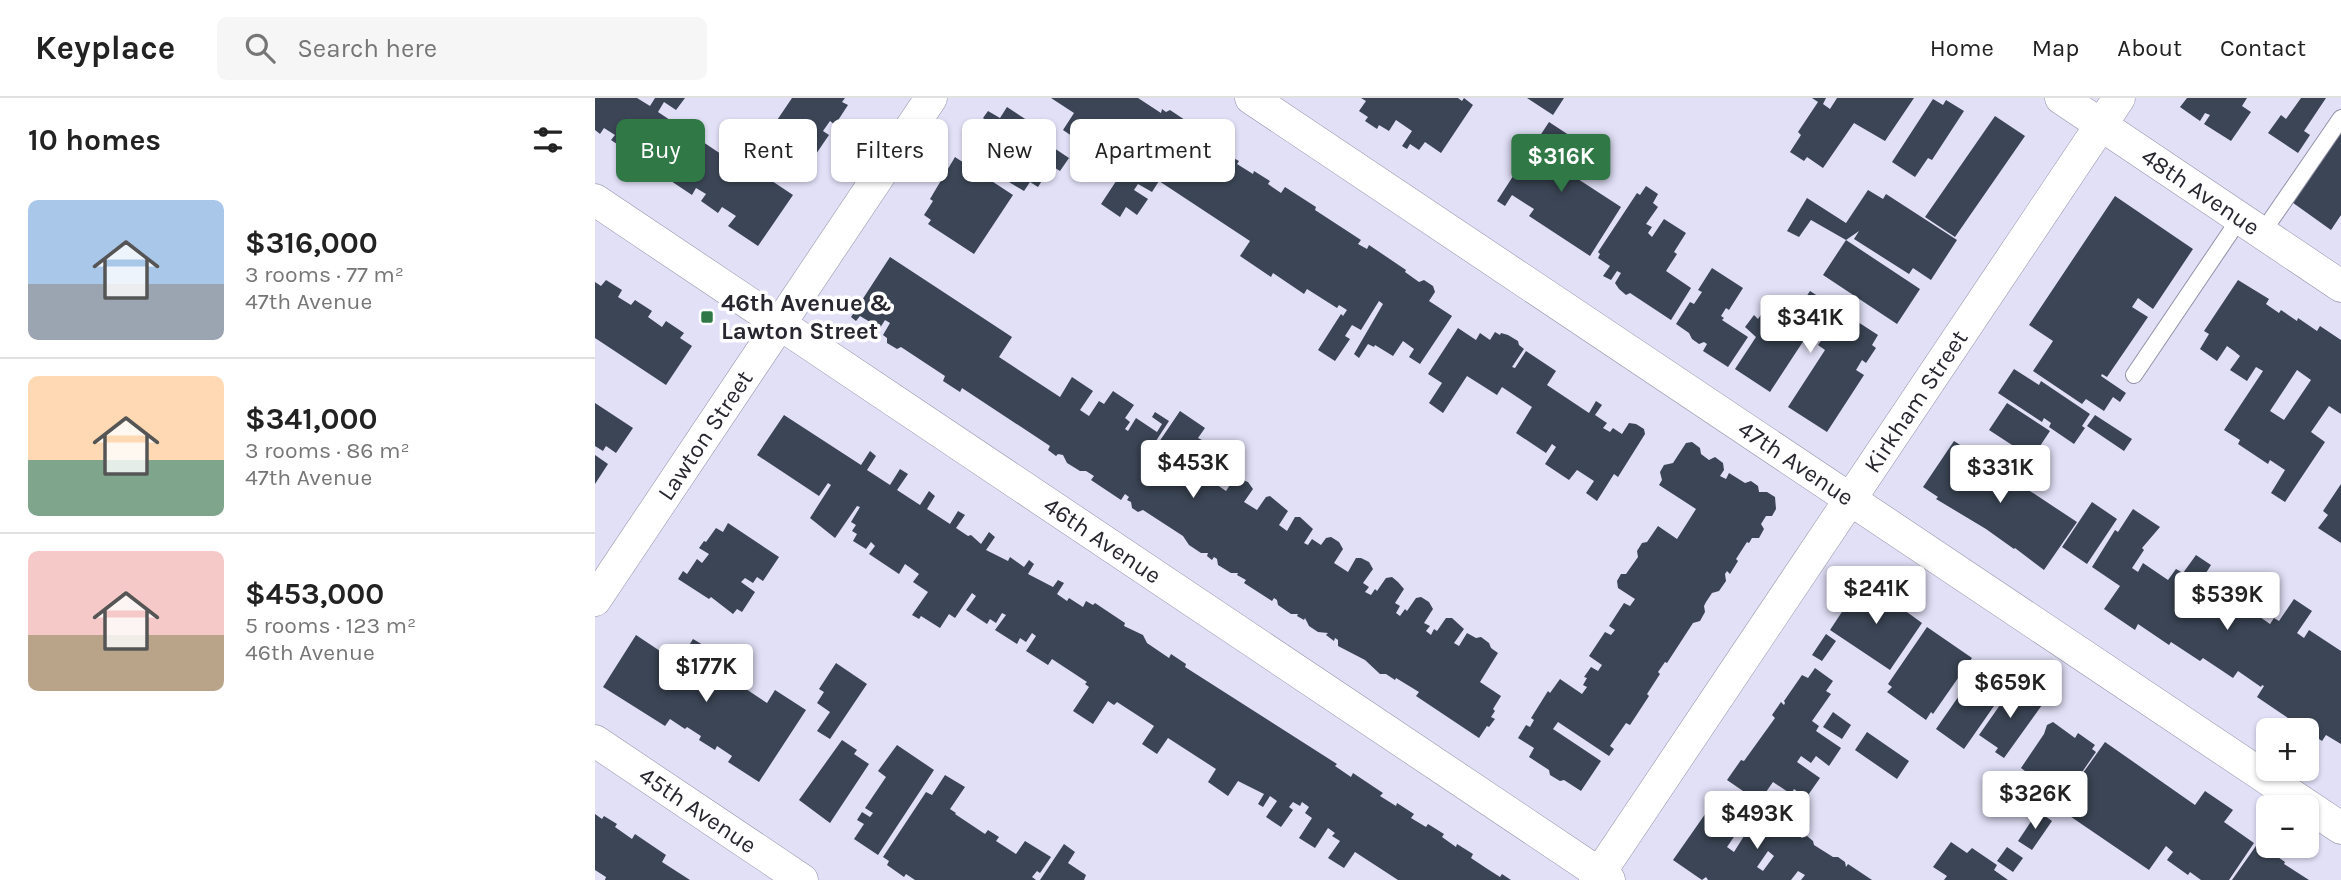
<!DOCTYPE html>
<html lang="en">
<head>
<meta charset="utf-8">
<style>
	:root { --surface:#fff; --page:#f6f6f6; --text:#222; --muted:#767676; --line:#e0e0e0; --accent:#307946 }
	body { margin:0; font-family:Karla,sans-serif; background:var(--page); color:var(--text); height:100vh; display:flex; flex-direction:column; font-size:26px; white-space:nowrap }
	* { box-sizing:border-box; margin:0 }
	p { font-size:23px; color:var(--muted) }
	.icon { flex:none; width:38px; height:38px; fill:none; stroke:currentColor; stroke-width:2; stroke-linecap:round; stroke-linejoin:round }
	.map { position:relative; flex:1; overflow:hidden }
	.side { display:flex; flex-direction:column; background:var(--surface); width:595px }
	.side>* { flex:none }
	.top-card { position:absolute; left:21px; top:21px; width:665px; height:63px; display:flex; gap:14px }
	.controls { position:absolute; left:1661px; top:620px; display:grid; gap:14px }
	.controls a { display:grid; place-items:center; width:63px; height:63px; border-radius:10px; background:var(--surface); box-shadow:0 2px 5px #0004; font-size:35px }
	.price { position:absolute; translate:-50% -60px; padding:0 16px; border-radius:7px; background:#fff; color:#222; font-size:23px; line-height:46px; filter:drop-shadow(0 2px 4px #0008) }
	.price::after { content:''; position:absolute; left:50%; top:42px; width:21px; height:16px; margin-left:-10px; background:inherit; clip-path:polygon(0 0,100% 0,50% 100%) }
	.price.current { background:var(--accent); color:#fff }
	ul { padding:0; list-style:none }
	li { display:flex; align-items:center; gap:21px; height:175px; padding:0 28px }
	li+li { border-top:2px solid var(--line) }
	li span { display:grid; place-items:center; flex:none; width:196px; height:140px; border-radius:10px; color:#555 }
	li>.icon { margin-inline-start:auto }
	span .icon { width:84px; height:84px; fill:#fffc; stroke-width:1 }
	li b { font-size:30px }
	h2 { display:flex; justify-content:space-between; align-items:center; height:84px; padding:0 28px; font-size:30px }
	.chip { padding:0 24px; border-radius:10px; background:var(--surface); box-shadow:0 2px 5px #0004; font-size:24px; line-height:63px }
	.chip.current { background:var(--accent); color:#fff }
	header { display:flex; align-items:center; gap:42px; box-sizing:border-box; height:98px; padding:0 35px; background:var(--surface); border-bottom:2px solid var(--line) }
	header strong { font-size:33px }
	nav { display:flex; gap:38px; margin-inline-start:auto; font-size:24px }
	.search { width:490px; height:63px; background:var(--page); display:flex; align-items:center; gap:18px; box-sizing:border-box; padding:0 24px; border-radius:10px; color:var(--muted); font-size:26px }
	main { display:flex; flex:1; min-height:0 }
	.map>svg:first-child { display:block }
	.building { fill:#3b4555; fill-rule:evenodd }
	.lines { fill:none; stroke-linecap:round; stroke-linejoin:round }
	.lane-casing { stroke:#9291a6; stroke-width:18 }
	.street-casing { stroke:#9291a6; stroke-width:33 }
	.lane { stroke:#fff; stroke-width:16 }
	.street { stroke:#fff; stroke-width:32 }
	.poi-dot { fill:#307946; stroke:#fff; stroke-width:2.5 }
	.labels { text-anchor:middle; stroke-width:7; stroke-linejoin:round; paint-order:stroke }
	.street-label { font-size:24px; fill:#282730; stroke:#fff }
	.poi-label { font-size:24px; font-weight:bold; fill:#282730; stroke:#fff; text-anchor:start }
</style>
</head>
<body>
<header>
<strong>Keyplace</strong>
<div class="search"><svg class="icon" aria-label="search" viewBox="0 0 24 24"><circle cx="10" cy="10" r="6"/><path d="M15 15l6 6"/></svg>Search here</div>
<nav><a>Home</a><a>Map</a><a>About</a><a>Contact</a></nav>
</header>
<main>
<section class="side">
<h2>10 homes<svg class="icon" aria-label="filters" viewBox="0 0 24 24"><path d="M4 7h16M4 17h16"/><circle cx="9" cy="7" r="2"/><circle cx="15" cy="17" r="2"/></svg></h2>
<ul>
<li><span style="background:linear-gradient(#a9c7e8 60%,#9aa5b1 0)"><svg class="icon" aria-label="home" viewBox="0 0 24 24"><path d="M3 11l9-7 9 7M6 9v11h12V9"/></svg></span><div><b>$316,000</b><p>3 rooms · 77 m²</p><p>47th Avenue</p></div></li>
<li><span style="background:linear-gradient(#ffd9b3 60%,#7fa58c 0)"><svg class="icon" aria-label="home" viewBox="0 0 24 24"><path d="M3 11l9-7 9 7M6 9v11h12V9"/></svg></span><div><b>$341,000</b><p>3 rooms · 86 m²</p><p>47th Avenue</p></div></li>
<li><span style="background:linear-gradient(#f6c9c9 60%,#b9a48a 0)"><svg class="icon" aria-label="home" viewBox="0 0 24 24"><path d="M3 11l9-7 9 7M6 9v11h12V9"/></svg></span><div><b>$453,000</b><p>5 rooms · 123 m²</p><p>46th Avenue</p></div></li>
</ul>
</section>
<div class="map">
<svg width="1746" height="782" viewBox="0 0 1746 782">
	<rect width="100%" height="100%" fill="#e2e0f7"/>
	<path class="building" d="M0,0h42l13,8 5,-8h30l-9,12 -12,-8 -6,10 102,68 3,-5 30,20 -35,51 -30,-20 8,-10 -14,-9 -4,6 -17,-12 5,-7 -10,-6 -4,7 -21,-14 3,-5 -12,-8 -3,5 -17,-11 4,-6 -14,-9 -3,5 -18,-12 4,-5 -11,-7 -4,6 -5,-4z
		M197,0h53l-3,4 6,3 -13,20 -5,-4 -7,10 6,4 -13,19 -5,-4 -9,12 -37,-24z
		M456,0h87l23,15 1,-4 4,3 4,-2 21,14v4l18,12 -2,4 32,17 -2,3 16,10 1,-3 16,10 -2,3 13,9 4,-6 31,20 -1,3 46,30 -3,4 9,5 2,-4 37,25 -1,2 14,10 5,-2 9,6 2,6 -6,9 23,15 -32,48 -11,-7 5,-8 -11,-8 -10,15 -18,-11 -1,2 -6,-3 -9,14 -5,-4 29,-50 -4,-3 -18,29 -9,-5 -7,11 5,3 -15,22 -17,-11 23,-36 2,2 4,-6 -8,-5 -2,3 -30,-19 -3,5 -31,-21 -2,4 -31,-21 10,-15 -91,-60 -7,11 -14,-8 -4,6 14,9 -11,16 -11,-8 -6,10 -19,-13 33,-50 -30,-20 -4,6 -10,-6 -6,10 -21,-14 11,-17z
		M766,0h97l4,3 2,-3 9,7 -32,48 -16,-11 -6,8 -9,-6 -3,5 -5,-3 10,-15 -16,-11 -7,11 -10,-6 -2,4 -12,-8 3,-4 -9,-6 7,-10z
		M932,0h37l-11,17z
		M1217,0h14l-3,6 7,5 7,-11h77l-29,43 -31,-18 -31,45 -16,-11 -3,4 -14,-9 11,-17 -3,-3 20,-30z
		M1592,0h60l-5,8 9,6 -20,29 -27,-17 6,-9 -5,-2 -5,8 -20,-14z
		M1706,0h25l-22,33 6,4 -12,18 -30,-20 13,-18 5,4z
		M1338,1l10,6 3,-5 18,11 -32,49 -4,-2 -13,19 -23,-15z
		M412,9l49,32 -5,7 18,12 -9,13 -18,-11 -4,7 -17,-11 -2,3 26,17 -7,11 -8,-5 -6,9 -53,-32 1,-2 -3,-2 7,-11 3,2 8,-12 -3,-2 6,-9 -7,-5 5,-7 12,7z
		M1400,18l30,20 -70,101 -30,-20z
		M954,24l29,19 -17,27 60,39 -31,49 -61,-40 5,-7 -22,-14 -7,11 -8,-5 20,-31 8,4 12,-18 -7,-5z
		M1746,25v92l-10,15 -42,-30z
		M360,59l58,38 -39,59 -46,-30 3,-4 -7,-5 9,-14 -3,-2z
		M1051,88l12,8 -5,9 5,4 -12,17 6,3 -4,6 4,4 12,-18 22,14 -12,19 3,2 -11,17 25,17 -20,32 -41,-27 -4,2 -7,-6 -4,-6 6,-10 -4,-2 -6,9 -8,-4 7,-10 -12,-8 2,-4 -2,-2 39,-59 3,2z
		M1273,92l15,9 3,-5 71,46 -26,40 -18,-12 -4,6 -55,-35 5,-8 -13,9 -35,-20 -12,17 -12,-6 20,-33 39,25z
		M1520,98l78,53 -40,60 -15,-11 -6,9 16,10 -41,60 -5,-3 -1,2 25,17 -6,9 -7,-5 -9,14 -18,-12 -4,5 -49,-33 20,-30 -24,-16z
		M1251,142l74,49 -23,35 -74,-49z
		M295,159l122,80 -13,20 61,40 12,-20 21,14 -13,19 9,6 10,-15 5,3 9,-13 21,14 -9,13 5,4 -5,7 3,2 8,-13 21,14 5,-8 -10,-7 3,-5 14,9 -17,26 3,1 -4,7 5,3 8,-12 -5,-4 21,-31 25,17 -7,10 6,3 -17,26 5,3 7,-11 20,13 -6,10 13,9 9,-14 13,5 5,7 -9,13 13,8 9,-13 4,-1 18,15 -9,14 8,6 8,-14h5l13,12 -9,14 4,2 4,-6 9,6 5,-7 5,-1 8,5 4,7 -9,14 14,9 8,-14h5l8,4 4,7 -10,14 6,4 -4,5 6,3 4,-6 2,2 9,-13 6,-1 6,5 6,7 -9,14 5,3 -4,7 4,3 5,-7 2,2 9,-13 5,-1 8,5 4,7 -9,14 6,3 -4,5 5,4 3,-6 3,2 9,-13h6l12,11 -10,14 5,3 8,-13 9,5 5,-1 8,6 2,5 7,5 -18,29 21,14 -8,13 2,2 -4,6 4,2 -6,8 -2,-1 -8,12 -63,-42 3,-4 -23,-14 -1,2 -9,-6h-6l-15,-14 -27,-14v-6l-3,-2 -1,3 -8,-6 2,-2 -10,-1 -9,-6 -4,-8 -1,2 -7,-4 1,-2h-7l-13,-9 -1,-5 -3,-2 -2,3 -28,-18 2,-3 -9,-5 1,-2h-7l-13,-8 -1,-6 -3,-2 -2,3 -5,-4 1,-3h-7l-12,-8 -6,-9 -40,-26 -5,2 -6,-4 -1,-6 -4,-2 2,-3 -4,-3 -4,6 -30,-20 3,-4 -8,-5h-6l-13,-8 -4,-8 -5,-1 -2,2 -8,-6 2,-4 -88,-58 -2,4 -17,-11 2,-5 -44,-29 -4,2 -10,-6v-5l-4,-3 7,-12 -5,-3 -5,8 -20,-12 -4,5 -5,-4z
		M1117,170l31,20 -14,22 -3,-2 -5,8 3,2 -2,2 26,17 -20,30 -25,-16 4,-7 -3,-2 -5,2 -7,-5 -3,-6 -13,-9 14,-22 4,2 8,-12 -4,-2z
		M11,182l16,10 -4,7 13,8 4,-5 17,11 -4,6 14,10 4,-6 18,12 -4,5 12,8 -26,39 -71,-47v-56l6,4z
		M1643,182l31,19 -3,5 13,9 2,-3 16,11 1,-3 19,13 3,-5 21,14v74l-12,-8 -18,26 14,10 -40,60 -14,-9 14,-23 -15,-10 -2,4 -30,-20 2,-4 -16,-10 39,-59 -7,-4 -9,14 -17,-11 10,-14 -6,-5 -7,-5 -10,15 -17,-12 9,-15 -5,-3zM1702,272l14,10 -27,40 -14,-9z
		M1215,193l68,44 -6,10 4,3 -10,15 -4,-3 -6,10 8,5 -37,57 -39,-25 37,-57 -7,-5 3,-4 -31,-20 -3,4 19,12 -36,55 -35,-23 21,-32 -11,-10 9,-12 4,4 6,-9 11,7 14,-22 13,8z
		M863,230l18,12 4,-7 10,7 5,-8 5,3 1,-2 7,2 10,6 1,4 5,4 -12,18 3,1 11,-17 30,20 -9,14 42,28 7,-12 6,4 -7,10 12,8 -4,5 7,4 3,-4 9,6 7,-11 7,1 8,5 1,5 -27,43 -4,-3 -17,27 -11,-8 8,-12 -17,-11 -8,10 -24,-16 11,-17 -4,-3 -6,9 -30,-20 16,-26 -30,-20 -5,8 -30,-19 -24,37 -14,-10 13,-20 -14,-9z
		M1419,271l25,16 2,-4 49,33 -8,12 3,2 -11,16 -25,-17 2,-4 -7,-5 -2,4 -44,-29z
		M0,305l38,25 -17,25 -10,-7 -3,5 -8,-5z
		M1412,305l43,28 -18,27 -43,-28z
		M189,317l77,50 9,-14 6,5 -9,14 23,15 10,-16 8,5 -11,16 23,15 9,-14 6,5 -8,13 23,15 8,-13 7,4 -9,13 12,8 3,-1 10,9 8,-12 6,5 -9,13 22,11 2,-4 14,10 5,-7 5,4 -6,10 25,13 5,-7 6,3 -7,11 10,7 2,-3 14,9 3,-6 7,4 2,-2 30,20 -1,3 19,9 4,8 22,15 2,-4 15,10 -1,3 152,97 -2,2 16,11 2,-4 30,20 -3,3 16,10 1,-3 17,11 -3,4 15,9 2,-3 16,10 -2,3 14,10 1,-3 16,10 -2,4 15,10 14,9 2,-3 9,6h-113l-43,-28 -11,16 -16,-10 12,-17 -8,-5 3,-3 -7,-5 -13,20 -16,-10 13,-20 -7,-5 4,-6 -7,-5 -2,4 -7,-4 -4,5 4,3 -12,17 -15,-10 11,-16 -7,-5 -7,11 -5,-3 6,-10 -26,-13 -10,15 -20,-14 8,-13 -48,-31 -11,16 -15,-10 12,-18 -37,-24 -3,3 -6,-4 -15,23 -20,-13 16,-24 -4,-3 2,-2 -35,-23 -4,6 -22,-14 10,-15 -4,-3 -6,9 -6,-4 -3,6 -22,-14 11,-15 -4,-2 -6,10 -6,-4 -3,5 -21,-14 10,-14 -4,-3 -17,25 -6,-4 -9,14 -19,-12 -2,3 -7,-4 16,-23 -15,-10 6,-8 -14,-10 -6,10 -30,-20 6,-8 -4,-4 -5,7 -13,-8 4,-7 -5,-3 4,-6 -5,-3 9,-15 -3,-1 -22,32 -25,-20 21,-33 -3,-2 -9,13 -62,-41z
		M1500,317l37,24 -8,12 -37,-25z
		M1359,343l123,81 -33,48 -29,-22 -1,1 -28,-20 -50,-30 2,-2 -15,-10z
		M1097,344l8,6 1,6 8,6 6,-3 8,6 1,7 -4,6 6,3 3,-6 16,10 6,-2 7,5 1,6h8l8,5 1,12 -4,7h-6l-5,8 3,5 -5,9h-7l-3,5 -2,-1 -11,17 2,2 -8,13 -3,-3 -2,3 1,7 -7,10 -7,2 -6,9 -2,4 1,6 -5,9 -7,2 -26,40 -2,-1 -7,10 2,2 -13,20 2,2 -19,29 -4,-2 -16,23 4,3 -5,7 -51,-34 -5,7 48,32 -20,30 -17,-11 -4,1 -10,-6 -1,-5 -20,-13 5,-9 -16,-10 8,-13 4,2 4,-7 -3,-2 17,-27 2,2 10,-14 22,15 5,-7 -4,-2 4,-7 -3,-1 7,-10 7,4 4,-6 -13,-9 16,-24 6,3 4,-5 -6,-4 15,-23 6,3 5,-7 -17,-11 -1,-7 4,-7h5l12,-17 -1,-6 5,-8 5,-1 11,-16 19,13 19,-30 -37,-24 3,-5 -2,-8 4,-7 9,-2 13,-20z
		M0,357l13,9 -13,20z
		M1746,386v59l-23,-15 10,-13 -5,-4z
		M1497,404l25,17 -30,45 -25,-17z
		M1538,411l27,18 -18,21 2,2 -12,18 6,4 5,-9 25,17 8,-11 7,4 13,-18 15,10 -12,19 7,5 2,-2 29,20 3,-4 30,21 4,-6 5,3 15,-22 18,12 -15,22 7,5 5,-8 32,21v93l-15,-9 -4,6 -65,-44 7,-11 -2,-1 -1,2 -23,-16 -5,7 -30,-20 -3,3 -29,-19 -2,3 -31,-21 -3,6 -31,-21 16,-23 -28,-19 23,-37 3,2z
		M133,425l51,34 -16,24 -6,-4 -4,6 -8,-5 -4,4 14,10 -13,20 -5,-3 -4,5 -22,-17 -2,2 -31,-20 5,-8 4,3 10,-15 5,4 7,-9 -10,-6 5,-7 2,1 10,-14 7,4z
		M1268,482l59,43 -32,47 -60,-40z
		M1332,529l45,31 -39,56 -2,-2 -5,8 -39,-28 5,-5 -4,-3z
		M1231,536l10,7 -14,20 -10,-6z
		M41,537l42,28 15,-24 15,9 -16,25 6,4 9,-14 60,40 8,-13 31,20 -47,72 -31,-20 4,-6 -15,-10 -2,4 -16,-10 2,-4 -14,-9 -2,2 -15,-10 -5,7 -62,-39z
		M1388,563l27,22 -46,66 -28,-20z
		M241,565l31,21 -37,55 -13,-8 13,-19 -13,-9 7,-11 -5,-3z
		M1220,570l18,13 -7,10 5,3 -19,27 7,5 -3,5 25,17 -12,18 -13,-10 -5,7 -10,-7 -4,6 23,16 -14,20 -12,-9 -3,5 -18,-12 -14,20 -32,-22 14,-20 3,1 31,-43 -3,-3 9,-13 3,3 1,-2 -1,-2 18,-26 6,3z
		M1419,587l28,20 -38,53 -9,-6 3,-4 -19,-13z
		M1238,614l18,13 -9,14 -19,-12z
		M1458,624l22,16 3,-5 17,12 -3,4 4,3 -32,46 -3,-1 -6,8 -36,-25 6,-9 -4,-3 23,-34 3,-9z
		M1272,634l42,29 -12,18 -42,-29z
		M247,642l15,10 -3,4 15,10 -39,59 -31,-23z
		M1510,644l90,63 10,-14 28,19 -9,12 30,21 -25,37h-28l-11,-8 -2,3 -21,-15 6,-8 -7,-6 -17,24 -91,-62z
		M302,647l37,25 -56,85 -24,-16 10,-15 -7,-4 5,-8 8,5 3,-4 -8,-5 21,-31 -8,-6z
		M350,677l20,12 -15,22 6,4 -1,1 30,20 3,-4 11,7 -3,4 20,13 9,-13 26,16 -11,16 -3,-2 -5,6 4,3h-121l-9,-6 -2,3 -17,-12 2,-4 -6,-4 43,-65 6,3z
		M1126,701l21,15 -9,13 5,4 -11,16 7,5 10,-16 -6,-4 18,-27 16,12 5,-1 7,4 2,6 16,12 5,-2 6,5 1,4 19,12h5l7,5 1,5 2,-3 24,16h-71l4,-5 -7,-4 -7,9h-83l-2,-3 -4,3 -29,-20 35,-50 4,2zM1173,753l6,5 -11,15 -6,-4z
		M1443,713l14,10 -20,29 -14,-9z
		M0,716l7,5 2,-3 13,8 -2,3 17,12 3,-5 31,21 -4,7 28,18h-85l1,-3 -11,-7z
		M1671,739l2,8h4l-4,5 17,12 -1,2 25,16h-77l26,-37 3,2z
		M1356,744l16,11 5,-5 25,17 -3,5 14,10h-64l3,-4 -14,-9z
		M469,746l11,8 -7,11 18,12 -2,5h-44z
		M1412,749l16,11 -10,14 -16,-11z"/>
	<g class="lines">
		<g class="lane-casing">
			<path id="lane" d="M1667,135l79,-115
				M1539,277l106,-157"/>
		</g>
		<g class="street-casing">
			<g id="street">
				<path id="s1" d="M656,0l1090,730"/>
				<path id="s2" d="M1466,0l280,188"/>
				<path id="s3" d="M0,102l1014,680"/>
				<path id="s4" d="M0,502l336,-502"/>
				<path id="s5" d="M0,643l207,139"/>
				<path id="s6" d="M1000,782l524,-782"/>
			</g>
		</g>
		<use href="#lane" class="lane"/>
		<use href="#street" class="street"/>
	</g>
	<rect class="poi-dot" x="105" y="212" width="14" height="14" rx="3.5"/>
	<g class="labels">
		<g class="street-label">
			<text dy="8" stroke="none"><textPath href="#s2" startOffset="168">48th Avenue</textPath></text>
			<text dy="8" stroke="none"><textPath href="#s6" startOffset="576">Kirkham Street</textPath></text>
			<text dy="8" stroke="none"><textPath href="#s4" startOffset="198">Lawton Street</textPath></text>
			<text dy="8" stroke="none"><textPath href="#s1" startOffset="656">47th Avenue</textPath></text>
			<text dy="8" stroke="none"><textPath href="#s3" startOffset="611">46th Avenue</textPath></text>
			<text dy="8" stroke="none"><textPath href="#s5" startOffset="124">45th Avenue</textPath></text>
		</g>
		<g class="poi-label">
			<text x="126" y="213">46th Avenue &amp;<tspan x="126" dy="28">Lawton Street</tspan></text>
		</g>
	</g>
</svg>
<div class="controls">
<a>+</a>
<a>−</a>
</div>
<b class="price current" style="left:966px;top:96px">$316K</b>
<b class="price" style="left:1215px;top:257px">$341K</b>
<b class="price" style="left:598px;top:402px">$453K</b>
<b class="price" style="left:1405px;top:407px">$331K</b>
<b class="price" style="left:1281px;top:528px">$241K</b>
<b class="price" style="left:1632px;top:534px">$539K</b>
<b class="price" style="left:111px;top:606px">$177K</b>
<b class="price" style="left:1415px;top:622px">$659K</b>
<b class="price" style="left:1440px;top:733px">$326K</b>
<b class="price" style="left:1162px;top:753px">$493K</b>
<div class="top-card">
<a class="chip current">Buy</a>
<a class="chip">Rent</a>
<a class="chip">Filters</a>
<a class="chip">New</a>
<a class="chip">Apartment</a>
</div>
</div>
</main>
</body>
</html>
